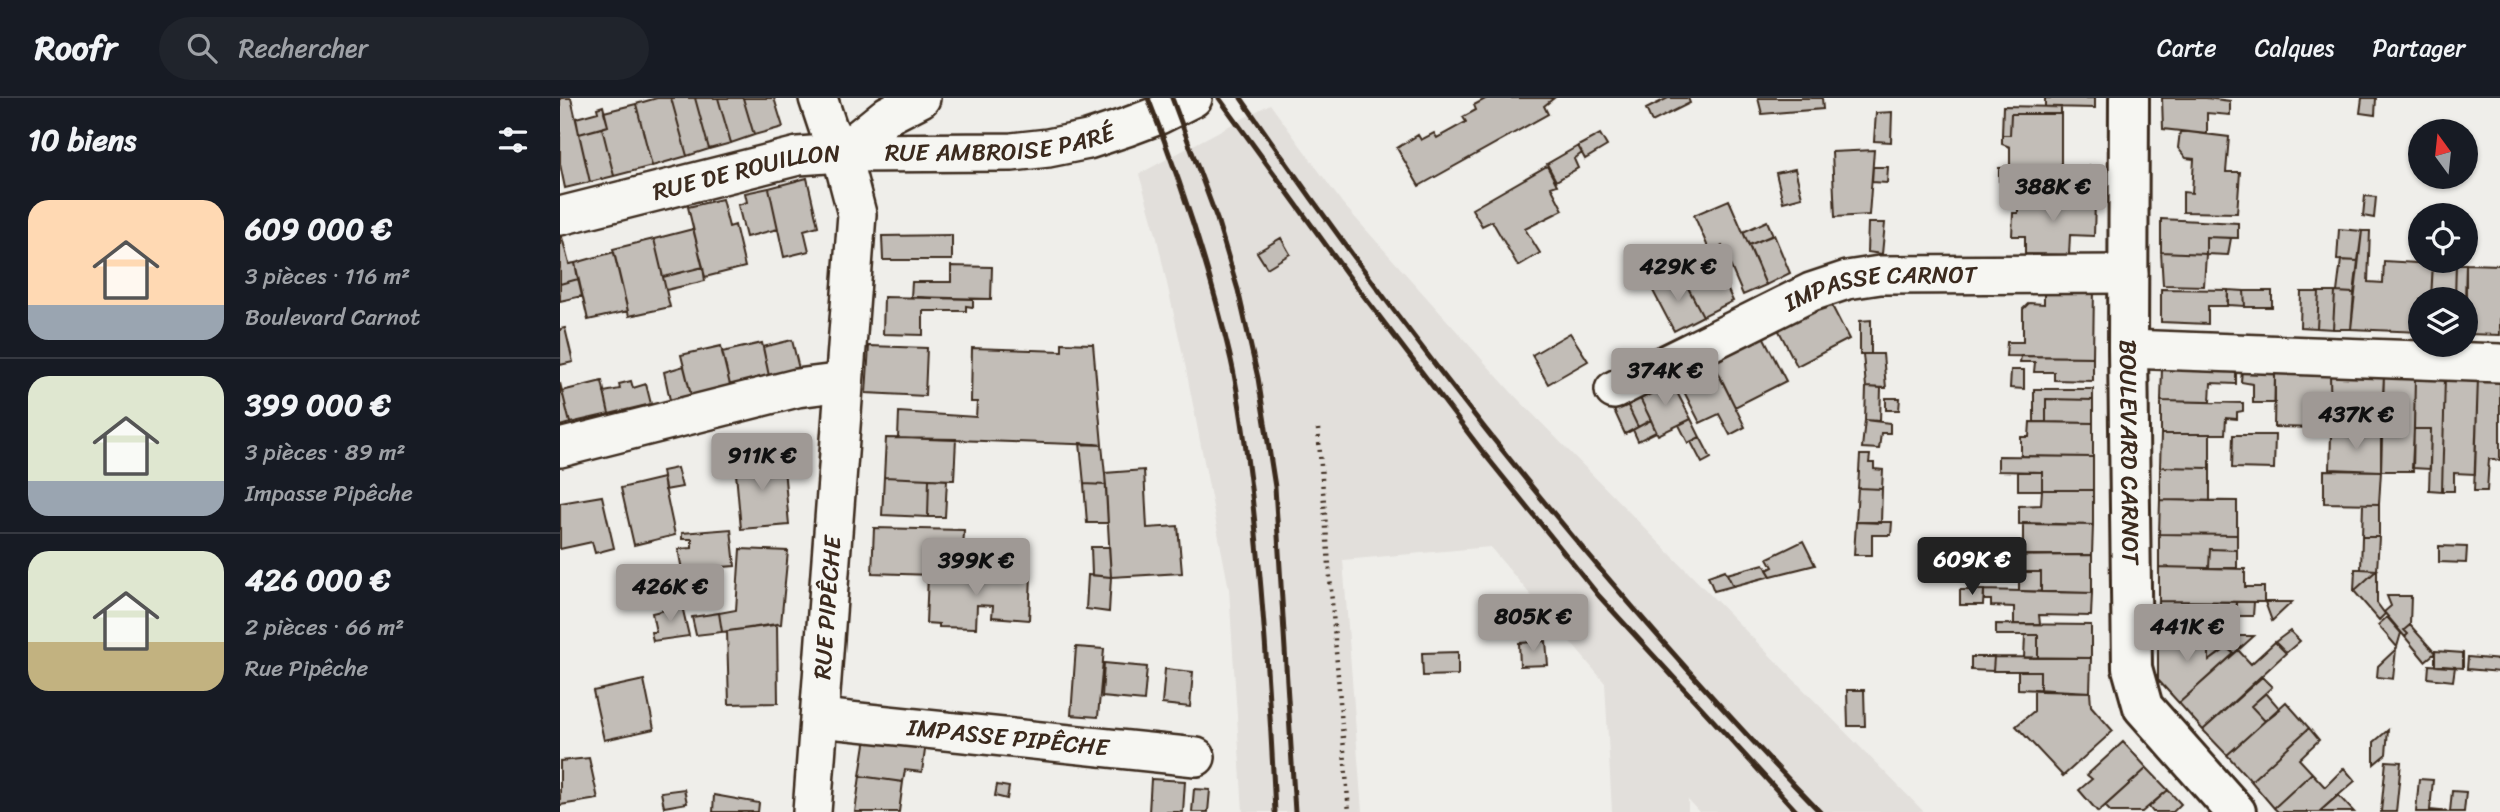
<!DOCTYPE html>
<html lang="fr">
<head>
<meta charset="utf-8">
<style>
	:root { --surface:#171b24; --page:#20242c; --text:#f1f3f6; --muted:#9ea1a6; --line:#363941; --accent:#9f9995 }
	body { margin:0; font-family:Sriracha,sans-serif; background:var(--page); color:var(--text); height:100vh; display:flex; flex-direction:column; font-size:26px; white-space:nowrap }
	* { box-sizing:border-box; margin:0 }
	p { font-size:23px; color:var(--muted) }
	.icon { flex:none; width:38px; height:38px; fill:none; stroke:currentColor; stroke-width:2; stroke-linecap:round; stroke-linejoin:round }
	.map { position:relative; flex:1; overflow:hidden }
	.side { display:flex; flex-direction:column; background:var(--surface); width:560px }
	.side>* { flex:none }
	.needle { width:46px; rotate:345deg }
	.tools { position:absolute; left:1848px; top:21px; display:grid; gap:14px }
	.tools a { display:grid; place-items:center; width:70px; height:70px; border-radius:50%; background:var(--surface); box-shadow:0 2px 5px #0004; font-size:35px }
	.price { position:absolute; translate:-50% -60px; padding:0 16px; border-radius:7px; background:var(--accent); color:#111; font-size:23px; line-height:46px; filter:drop-shadow(0 2px 4px #0008) }
	.price::after { content:''; position:absolute; left:50%; top:42px; width:21px; height:16px; margin-left:-10px; background:inherit; clip-path:polygon(0 0,100% 0,50% 100%) }
	.price.current { background:#222; color:#fff }
	ul { padding:0; list-style:none }
	li { display:flex; align-items:center; gap:21px; height:175px; padding:0 28px }
	li+li { border-top:2px solid var(--line) }
	li span { display:grid; place-items:center; flex:none; width:196px; height:140px; border-radius:21px; color:#555 }
	li>.icon { margin-inline-start:auto }
	span .icon { width:84px; height:84px; fill:#fffc; stroke-width:1 }
	li b { font-size:30px }
	h2 { display:flex; justify-content:space-between; align-items:center; height:84px; padding:0 28px; font-size:30px }
	header { display:flex; align-items:center; gap:42px; box-sizing:border-box; height:98px; padding:0 35px; background:var(--surface); border-bottom:2px solid var(--line) }
	header strong { font-size:33px }
	nav { display:flex; gap:38px; margin-inline-start:auto; font-size:24px }
	.search { width:490px; height:63px; background:var(--page); display:flex; align-items:center; gap:18px; box-sizing:border-box; padding:0 24px; border-radius:38px; color:var(--muted); font-size:26px }
	main { display:flex; flex:1; min-height:0 }
	.map>svg:first-child { display:block }
	.built { fill:#e2dfdb }
	.building { fill:#c2bdb7; stroke:#3b2a1e; stroke-width:2 }
	.lines { fill:none; stroke-linecap:round; stroke-linejoin:round }
	.minor-casing { stroke:#3b2a1e; stroke-width:42 }
	.tertiary-casing { stroke:#3b2a1e; stroke-width:44 }
	.path { stroke:#3b2a1e; stroke-width:4.5; stroke-dasharray:2 5; stroke-linecap:butt }
	.minor { stroke:#f6f6f2; stroke-width:37 }
	.tertiary { stroke:#f6f6f2; stroke-width:38 }
	.rail { stroke:#3b2a1e; stroke-width:5 }
	.labels { text-anchor:middle; stroke-width:7; stroke-linejoin:round; paint-order:stroke }
	.street-label { font-size:24px; fill:#3b2a1e; stroke:#f6f6f2 }
</style>
</head>
<body>
<header>
<strong>Roofr</strong>
<div class="search"><svg class="icon" aria-label="search" viewBox="0 0 24 24"><circle cx="10" cy="10" r="6"/><path d="M15 15l6 6"/></svg>Rechercher</div>
<nav><a>Carte</a><a>Calques</a><a>Partager</a></nav>
</header>
<main>
<section class="side">
<h2>10 biens<svg class="icon" aria-label="filters" viewBox="0 0 24 24"><path d="M4 7h16M4 17h16"/><circle cx="9" cy="7" r="2"/><circle cx="15" cy="17" r="2"/></svg></h2>
<ul>
<li><span style="background:linear-gradient(#ffd9b3 75%,#9aa5b1 0)"><svg class="icon" aria-label="home" viewBox="0 0 24 24"><path d="M3 11l9-7 9 7M6 9v11h12V9"/></svg></span><div><b>609 000 €</b><p>3 pièces · 116 m²</p><p>Boulevard Carnot</p></div></li>
<li><span style="background:linear-gradient(#dfe7d0 75%,#9aa5b1 0)"><svg class="icon" aria-label="home" viewBox="0 0 24 24"><path d="M3 11l9-7 9 7M6 9v11h12V9"/></svg></span><div><b>399 000 €</b><p>3 pièces · 89 m²</p><p>Impasse Pipêche</p></div></li>
<li><span style="background:linear-gradient(#dfe7d0 65%,#c2b280 0)"><svg class="icon" aria-label="home" viewBox="0 0 24 24"><path d="M3 11l9-7 9 7M6 9v11h12V9"/></svg></span><div><b>426 000 €</b><p>2 pièces · 66 m²</p><p>Rue Pipêche</p></div></li>
</ul>
</section>
<div class="map">
<svg width="1940" height="714" viewBox="0 0 1940 714">
	<rect width="100%" height="100%" fill="#efeeea"/>
	<filter id="ink" filterUnits="userSpaceOnUse"><feTurbulence type="fractalNoise" baseFrequency=".0143" numOctaves="2"/><feDisplacementMap in="SourceGraphic" scale="14" xChannelSelector="R" yChannelSelector="G"/><feConvolveMatrix kernelMatrix="1 2 1 2 8 2 1 2 1" color-interpolation-filters="sRGB"/></filter>
	<g filter="url(#ink)">
		<path class="built" d="M710,6l73,100 169,189 412,419h-225l-11,-12v12h-76l-7,-129 -115,-136 -147,13 19,252h-119l-14,-223 -43,-220 -30,-135 -17,-60z"/>
		<path class="building" d="M0,0h11l19,84 -25,6 -5,-24z
			M97,0h14l16,58 -35,10 -16,-62z
			M111,0h24l14,51 -22,7z
			M135,0h23l13,45 -22,6z
			M158,0h25l11,37 -23,8z
			M183,0h31l9,29 -29,8z
			M927,0h67l-10,8 4,8 -129,72 -22,-38 21,-13 3,5 13,-7 3,5 29,-16 -3,-5 13,-7 -2,-5z
			M1108,0h20l2,5 -38,19 -6,-13z
			M1198,0h64l1,11 -61,5z
			M1485,0h50v10l-50,-1z
			M1602,0h44l24,3v14l-23,-2v21l-44,-5z
			M1802,0h14l-1,17 -15,-2z
			M76,6l16,62 -38,10 -12,-48 6,-2 -4,-14z
			M43,8l5,20 -29,8 -3,-16 22,-6 -1,-4z
			M1443,8l58,1v7h-50l-1,21h-8z
			M1332,14l-1,30 -17,-1 2,-28z
			M1451,16h50v53l-51,1v-21l-8,-3v-9h8z
			M42,30l12,48 -24,6 -11,-48z
			M1620,33l49,6 -3,35h14l-3,41 -54,-1v-20l9,1 2,-34 -8,-1 -8,-10z
			M1040,36l7,12 -22,13 -7,-13z
			M1018,48l4,7 -8,6 4,9 -22,13 -9,-17z
			M1314,52l-5,65 -34,2 -3,-65z
			M987,68l10,19 -6,2 12,23 -38,19 15,24 -22,13 -26,-45 -10,5 -10,-17z
			M1535,68v35l-52,-1v-19h-44v-13z
			M1313,69h15l-1,16 -15,-1z
			M1235,71l7,28 -19,5 -7,-29z
			M247,80l11,48 -14,4 5,21 -25,6 -15,-69z
			M209,90l9,41 -32,8 -8,-32 9,-3 -2,-9z
			M1805,98l11,1 -2,21 -11,-2z
			M162,101l7,28 6,-2 10,42 -40,10 -17,-70z
			M1169,102l37,85 -23,10 -21,-49 -12,6 -16,-37z
			M1458,102l77,1 -1,35 -24,-1 -1,20 -44,-1v-18h-13l1,-23h5z
			M1601,121l77,4v15l-32,-1v17l-45,-2z
			M1207,123l6,14 -24,10 -6,-13z
			M1308,125h17l-3,31 -15,-2z
			M133,131l10,38 -40,10 -9,-38z
			M1779,131l23,2 -4,30 -21,-1z
			M1802,133h8l-2,51 15,1 1,-22 49,3 -2,35h-11v33l-69,-3z
			M392,137v25h-69l-1,-24z
			M1214,137l16,38 -24,12 -17,-40z
			M0,139h2l7,27 6,-1 3,16 -18,5z
			M1646,139l25,1 -3,17 -22,-1z
			M721,140l9,16 -23,14 -10,-16z
			M94,141l16,68 -41,9 -16,-67z
			M54,154l14,59 -40,9 -13,-57z
			M1601,154l45,2 -2,32 -41,-1z
			M1781,162l17,1 -4,32 -17,-1z
			M1873,163h23l-1,38h-24z
			M1896,166h10l-1,35h-10z
			M1906,166l34,1v70l-34,-1z
			M391,168l41,1 -1,32 -80,-2 1,-15h39z
			M1117,168l5,10 -29,15 -6,-10z
			M143,169l2,14 -39,9 -3,-13z
			M1137,171l6,11 -15,8 -6,-12z
			M1160,175l13,28 -30,15 -15,-28z
			M1122,178l21,40 -29,15 -21,-40z
			M18,181l4,17 -22,5v-17z
			M1484,190h50l-1,69 -87,-1 1,-14h16v-33l6,-6 15,1z
			M1601,191l67,1 -1,16h-19v18l-47,-2z
			M1668,192l16,1 1,15 -17,-1z
			M1684,193h28v16h-27z
			M1741,194h18l-2,36 -17,-1z
			M1759,194h16l-2,37 -16,-1z
			M1775,194l19,1 -3,36h-18z
			M324,199l89,2v8l-7,-1v5h-43v24l-40,-1z
			M1270,204l19,37 -52,27 -19,-37z
			M1311,222v34h-11v-33z
			M5,230l8,34 -13,3v-36z
			M1010,235l18,28 -40,23 -16,-29z
			M1203,238l23,45 -51,26 -22,-44z
			M232,242l7,29 -30,7 -6,-29z
			M202,245l7,33 -39,9 -8,-33z
			M502,245l31,1 9,101 -204,-7 1,-26 77,5 1,-15h-6l1,-54 90,3z
			M161,248l9,39 -39,10 -10,-40z
			M309,248l58,2 -2,48 -59,-3z
			M1303,256h20l3,34 -20,-1z
			M1461,258l72,1v24l-39,-1v-8h-20l1,-10h-15z
			M1152,262l33,67 -15,8 -11,-21 -19,9 -23,-45z
			M124,268l7,29 -21,5 -6,-28z
			M1602,270l74,2v14l-25,-1 -1,19 -49,-1z
			M1451,272h13v19l-14,-1z
			M1682,272l33,2v31h-22v-19l-12,-2z
			M1715,274l55,1 1,61 -16,-1 1,-5 -42,-1z
			M1770,275l54,2 -3,60 -50,-1z
			M1824,277l31,2 -2,94h-32z
			M1855,279h30l-3,114 -13,-1 2,-61h-17z
			M1885,279l33,1 -3,96 -21,-1v18h-12z
			M1918,280l22,1v81l-11,-1 -2,32h-13z
			M42,283l7,33 -39,9 -8,-32z
			M71,283l2,7 13,-4 5,20 -42,10 -5,-22 16,-3 -1,-5z
			M1111,283l20,38 -33,16 -18,-37z
			M0,285l10,40 -10,3z
			M1306,289l15,1 -1,33 -15,-1z
			M1474,291h59v11l-47,-1v23h-12z
			M1080,300l11,22 -13,7 -11,-23z
			M1326,300h14l-1,12h-13z
			M1486,301l47,1v23l-47,-1z
			M1601,303l82,2v8l-6,1v7l-11,-1 -1,16h-64z
			M1067,306l11,23 -13,7 -11,-24z
			M1131,321l9,18 -12,6 -9,-18z
			M1091,322l5,12 -18,9 -5,-11z
			M1305,322l25,3v10h-9l-2,16 -17,-1z
			M1470,324l63,1v34l-72,-1v-19h8z
			M1854,331h17l-1,40 -18,-1z
			M1601,336h49v34l-50,-1z
			M1771,336l50,1v36l-51,-2z
			M1673,337h42l-1,34 -42,-1z
			M1140,339l11,21 -9,5 -11,-21z
			M326,340l70,1 -2,41 -70,-3z
			M520,345l22,2 4,40 -22,-1z
			M1300,357h10l-1,8h5v6l9,1 -1,19 -24,-1z
			M223,358l6,69 -48,4 -6,-67z
			M1438,358l95,1v33h-51v-18l-44,-1z
			M1600,369l50,1v33l-50,-1z
			M117,370l5,19 -17,3 -3,-19z
			M584,372l3,58 31,-2 4,47 -71,4 -6,-104z
			M1764,372l57,1 -2,33 -55,-1z
			M1458,374h24v18h-24z
			M324,379l45,2 -1,38 -46,-2z
			M103,380l12,57 -41,10 -13,-57z
			M369,381l18,1 -2,37h-17z
			M524,386l22,1 2,38h-21z
			M1298,390l24,1 -1,34 -25,-1z
			M1482,392h51v35l-74,-1v-18l22,-1z
			M42,398l12,52 -19,5 -3,-11 -32,7v-46z
			M1600,402l77,1v34l-78,-1z
			M1803,406h16v33h-17z
			M1296,424h36l-1,13h-19v20h-18z
			M1463,425l70,2 -1,30h-69z
			M314,430l90,2 -2,46 -90,-3z
			M171,431l4,37 -53,4 -4,-21 14,-1v-9h-10v-6z
			M1599,436l78,1v15l-27,-1 -1,19 -50,-1z
			M1802,439h17l-2,33 -16,-1z
			M1243,443l12,24 -44,11 -4,-6 6,-3 -5,-9z
			M1879,448l28,1 -1,16 -27,-1z
			M531,449h18l2,30 -19,-2z
			M180,451l48,2 -7,73 -59,8 -3,-19 17,-3z
			M1650,451l27,1v18h-28z
			M1532,457v38l-51,-1v-20h-22v-3l-34,-1 1,-12z
			M1204,466l7,12 -38,10 -6,-12z
			M1599,469l86,2v18h19v15l-105,-1z
			M1795,471h6l16,1 -23,21z
			M1165,472l8,16 -19,5 -6,-15z
			M1817,472v33l8,11 -6,6 -25,-29z
			M1459,474h22v20l-22,-1z
			M368,477h103l-2,45 -37,-3 1,-11 -16,-1 -1,23 -37,-1v-3l-13,-1z
			M528,477l23,2 -2,35 -23,-3z
			M1400,492h24l-1,15h-23z
			M1424,492l108,3 -1,23 -52,-1 1,9h-26v-17l-23,-1v-6h-7z
			M1827,498h24l-1,29 -6,5 4,4 -3,3 -21,-25 7,-6z
			M1599,503l77,1v14h-27v20l-51,1z
			M1676,504h18l-1,14h-17z
			M1705,504h27l-20,19z
			M122,508l7,30 -36,5 -2,-9h5l-4,-19z
			M159,515l3,19 -26,3 -4,-18z
			M1649,518h23v20h-23z
			M1827,519l14,16 -4,14 -19,-22z
			M217,526l1,79 -49,1 -2,-73z
			M1436,526l95,1v33h-53v-23h-42z
			M1850,527l25,28 -10,8 -20,-24 3,-3 -4,-4z
			M1730,533l10,10 -14,12 -11,-11z
			M1465,537h13v23h-14z
			M1649,538h17l1,12 -18,13z
			M1649,538v25l16,-12 4,-1 5,6 -55,49 -21,-23v-43z
			M1666,538h28l-20,18 -7,-6z
			M986,543l2,24 -28,1 -1,-23z
			M1715,544l11,11 -83,77 -24,-27 59,-53 13,14z
			M516,549l28,2 -6,68 -27,-2z
			M1836,551l-3,30 -16,-2 1,-11z
			M1875,553l28,2v15l-28,-2z
			M898,554v23l-35,1 -1,-23z
			M1411,559h23l-1,14 -22,-1z
			M1434,559l97,1 -1,34 -50,-1v-20h-47z
			M1908,559l32,3v12l-33,-3z
			M544,565l43,4 -3,34 -42,-4z
			M1869,567l26,2 -2,14 -25,-3z
			M605,571l28,3 -3,35 -28,-3z
			M1458,573h22v19l-22,-1z
			M1702,579l10,10 -21,19 14,15 -38,34 -24,-25z
			M84,582l10,49 -50,11 -11,-49z
			M1474,591l56,3 1,14 22,25 -50,45 -47,-50 18,-15z
			M1287,592h17l1,36h-17z
			M1706,595l14,16 -15,12 -14,-15z
			M1726,604l23,26 -58,53 -24,-26z
			M1749,630l10,12 -20,19 13,14 -38,35 -23,-27z
			M1828,632l-2,24 -12,10v-22z
			M306,639l60,6 -4,29 -17,-2 -2,12 -43,-6z
			M1563,644l24,26 -49,44 -19,-22 13,-11 -5,-4z
			M29,660l9,41 -38,6v-44z
			M1826,663l15,1 -5,50h-15z
			M1587,670l21,22 -26,22h-31l-6,-6z
			M1784,670l11,13 -36,31h-41l-4,-4 38,-35 13,14z
			M300,678l43,6 -4,30h-44z
			M591,681l34,2 -2,31h-34z
			M1859,681l14,1 -3,30 20,2h-34z
			M437,687l12,2 -2,12 -12,-3z
			M124,691l3,14 -23,4 -3,-15z
			M634,691l16,1 -2,22h-16z
			M1608,692l13,14 -8,8h-20l-4,-5z
			M1892,693l14,1 -2,20h-14z
			M154,697l45,8 -1,9h-45z
			M1778,697l16,17h-35z"/>
		<g class="lines">
			<g class="minor-casing">
				<g id="minor">
					<path d="M281,55l47,-38 33,-17"/>
					<path id="s1" d="M0,118l238,-60 43,-3 171,-1 36,-4 40,-8 39,-13 32,-12 34,-17"/>
					<path d="M1568,251l372,14"/>
					<path id="s2" d="M1054,292l197,-98 36,-12 33,-5 249,-1"/>
					<path d="M0,350l237,-60 47,-6"/>
					<path id="s3" d="M260,620l376,39"/>
					<path id="s4" d="M252,714l45,-598 -16,-61 -13,-25 -10,-30"/>
				</g>
			</g>
			<g class="tertiary-casing">
				<g id="tertiary">
					<path id="s5" d="M1569,0l-1,251 4,319 11,39 93,105"/>
				</g>
			</g>
			<path class="path" d="M758,331l31,383"/>
			<use href="#minor" class="minor"/>
			<use href="#tertiary" class="tertiary"/>
			<path class="rail" d="M588,0c34,86 62,172 83,262 10,44 15,90 21,136 12,105 18,210 23,316
				M612,0l45,121 21,71 20,88 17,109 20,325
				M659,0l128,176 135,177 117,145 198,216
				M681,0c173,251 367,495 579,714"/>
		</g>
	</g>
	<g class="labels">
		<g class="street-label">
			<text dy="8" stroke="none"><textPath href="#s1" startOffset="448">RUE AMBROISE PARÉ</textPath></text>
			<text dy="8" stroke="none"><textPath href="#s1" startOffset="192">RUE DE ROUILLON</textPath></text>
			<text dy="8" stroke="none"><textPath href="#s2" startOffset="290">IMPASSE CARNOT</textPath></text>
			<text dy="8" stroke="none"><textPath href="#s5" startOffset="354">BOULEVARD CARNOT</textPath></text>
			<text dy="8" stroke="none"><textPath href="#s4" startOffset="205">RUE PIPÊCHE</textPath></text>
			<text dy="8" stroke="none"><textPath href="#s3" startOffset="189">IMPASSE PIPÊCHE</textPath></text>
		</g>
	</g>
</svg>
<div class="tools">
<a><svg class="needle" viewBox="-14 -14 28 28"><path d="M0-13l5 13h-10z" fill="#e53935"/><path d="M0 13l5-13h-10z" fill="#9ea1a6"/></svg></a>
<a><svg class="icon" aria-label="locate" viewBox="0 0 24 24"><circle cx="12" cy="12" r="6"/><path d="M12 2v4M12 18v4M2 12h4M18 12h4"/></svg></a>
<a><svg class="icon" aria-label="layers" viewBox="0 0 24 24"><path d="M12 4l9 5-9 5-9-5zM3 14l9 5 9-5"/></svg></a>
</div>
<b class="price" style="left:1493px;top:126px">388K €</b>
<b class="price" style="left:1118px;top:206px">429K €</b>
<b class="price" style="left:1105px;top:310px">374K €</b>
<b class="price" style="left:1796px;top:354px">437K €</b>
<b class="price" style="left:202px;top:395px">911K €</b>
<b class="price current" style="left:1412px;top:499px">609K €</b>
<b class="price" style="left:416px;top:500px">399K €</b>
<b class="price" style="left:110px;top:526px">426K €</b>
<b class="price" style="left:973px;top:556px">805K €</b>
<b class="price" style="left:1627px;top:566px">441K €</b>
</div>
</main>
</body>
</html>
